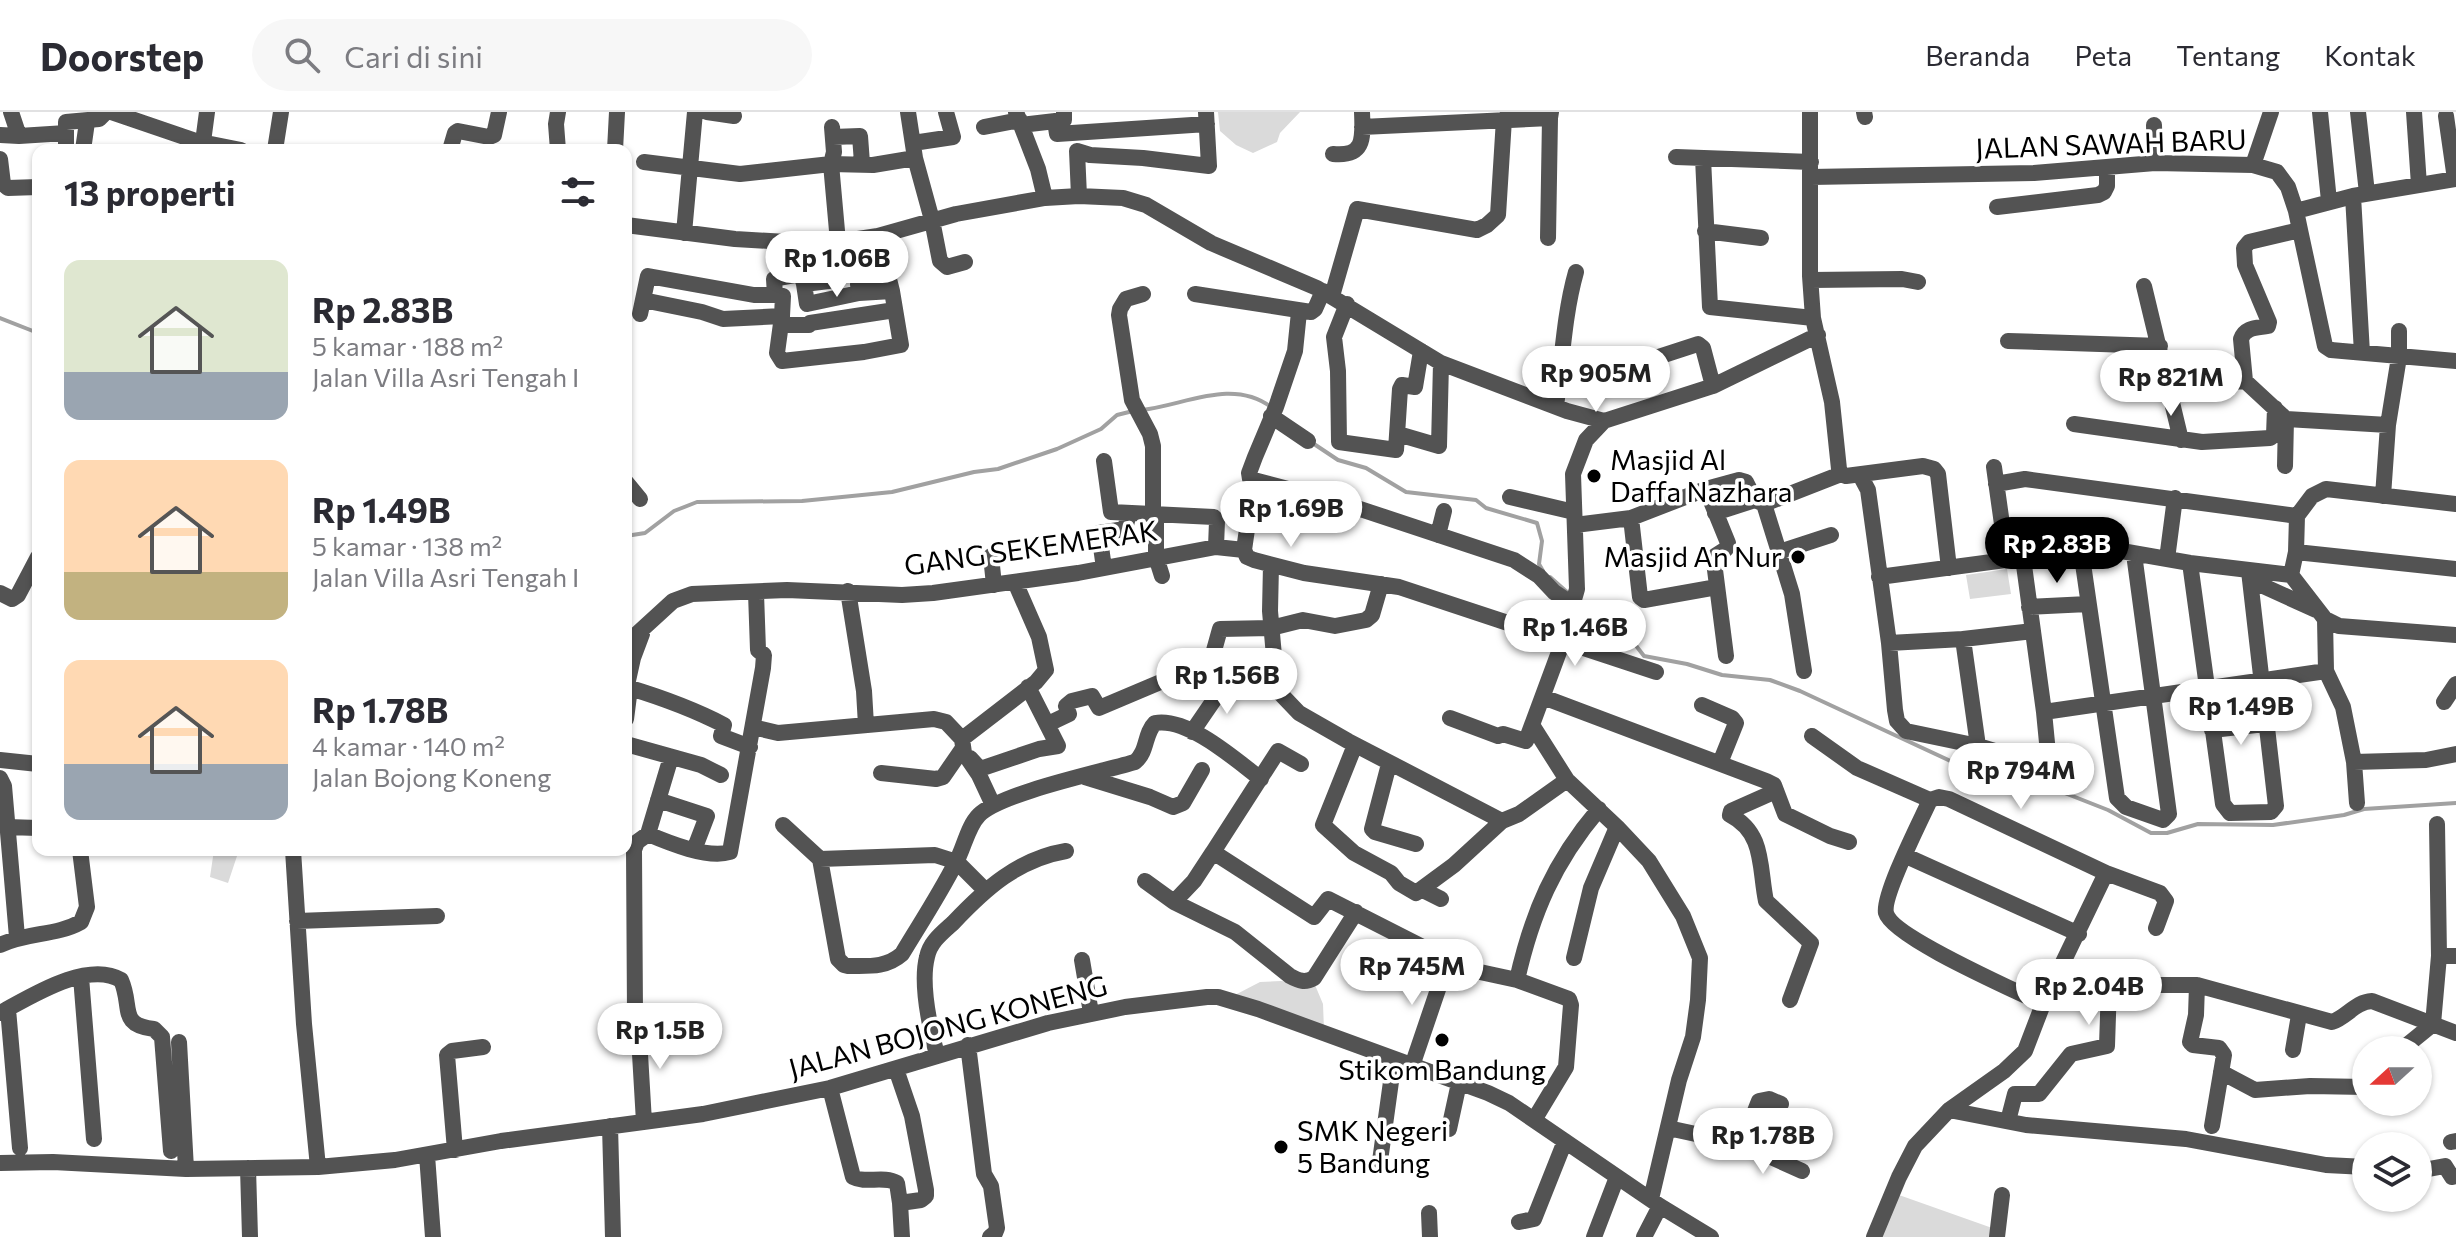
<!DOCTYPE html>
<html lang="id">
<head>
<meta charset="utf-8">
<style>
	:root { --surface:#fff; --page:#f7f7f7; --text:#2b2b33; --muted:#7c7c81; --line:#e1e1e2; --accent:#000 }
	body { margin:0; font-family:Commissioner,sans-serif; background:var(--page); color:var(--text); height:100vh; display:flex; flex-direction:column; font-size:30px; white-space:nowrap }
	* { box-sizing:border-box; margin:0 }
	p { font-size:26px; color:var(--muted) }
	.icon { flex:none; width:44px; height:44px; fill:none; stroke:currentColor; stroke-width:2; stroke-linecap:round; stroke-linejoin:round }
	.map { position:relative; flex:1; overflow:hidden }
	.panel { position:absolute; left:32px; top:32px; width:600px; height:712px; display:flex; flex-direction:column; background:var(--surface); border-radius:16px; box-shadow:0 2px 6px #0004 }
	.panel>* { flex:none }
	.needle { width:52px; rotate:249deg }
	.buttons { position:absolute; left:2352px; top:924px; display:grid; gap:16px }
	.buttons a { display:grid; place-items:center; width:80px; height:80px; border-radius:50%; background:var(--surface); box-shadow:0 2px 6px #0004; font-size:40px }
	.price { position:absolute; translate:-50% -68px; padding:0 18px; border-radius:28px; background:#fff; color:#222; font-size:26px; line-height:52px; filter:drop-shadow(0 2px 4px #0008) }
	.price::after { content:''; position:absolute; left:50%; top:48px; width:24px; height:18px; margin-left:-12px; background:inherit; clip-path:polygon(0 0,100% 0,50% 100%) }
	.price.on { background:var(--accent); color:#fff }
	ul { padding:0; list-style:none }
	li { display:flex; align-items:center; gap:24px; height:200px; padding:0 32px }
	li span { display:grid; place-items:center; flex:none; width:224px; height:160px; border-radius:16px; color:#555 }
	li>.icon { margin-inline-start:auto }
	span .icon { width:96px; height:96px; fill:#fffc; stroke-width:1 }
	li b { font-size:34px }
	h2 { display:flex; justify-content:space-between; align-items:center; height:96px; padding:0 32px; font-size:34px }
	header { display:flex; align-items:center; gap:48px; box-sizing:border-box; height:112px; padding:0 40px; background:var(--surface); border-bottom:2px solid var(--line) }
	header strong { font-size:38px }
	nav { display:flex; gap:44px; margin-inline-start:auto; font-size:28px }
	.search { width:560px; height:72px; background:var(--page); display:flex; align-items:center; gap:20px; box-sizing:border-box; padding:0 28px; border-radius:44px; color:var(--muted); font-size:30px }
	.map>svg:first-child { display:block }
	.green { fill:#dadada }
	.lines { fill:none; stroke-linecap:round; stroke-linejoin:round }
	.stream { stroke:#a1a1a1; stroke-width:4 }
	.minor { stroke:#535353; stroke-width:16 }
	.poi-dot { fill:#000; stroke:#fff; stroke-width:3 }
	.labels { text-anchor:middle; stroke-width:7; stroke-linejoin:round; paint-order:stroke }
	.street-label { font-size:28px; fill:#000; stroke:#fff }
	.poi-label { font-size:28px; fill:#000; stroke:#fff; text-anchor:start }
</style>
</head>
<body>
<header>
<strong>Doorstep</strong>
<div class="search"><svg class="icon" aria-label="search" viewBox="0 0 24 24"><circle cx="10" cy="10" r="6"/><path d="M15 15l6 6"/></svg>Cari di sini</div>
<nav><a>Beranda</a><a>Peta</a><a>Tentang</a><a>Kontak</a></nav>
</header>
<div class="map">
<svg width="2456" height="1125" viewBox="0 0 2456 1125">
	<rect width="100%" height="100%" fill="#fff"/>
	<path class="green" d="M1218,0h82l-20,21 -3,9 -24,11 -17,-8 -16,-14z
		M2007,457l4,25 -41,5 -4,-24z
		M2255,581l3,26 -37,4 -3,-25z
		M214,738h25l-11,33 -18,-6z
		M1281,869l34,4 8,19 1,26 -91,-34 27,-14z
		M1899,1083l96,34v8h-118z"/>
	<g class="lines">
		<path class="stream" d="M0,206l38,15
			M1142,298c43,-5 90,-32 129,-3
			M1311,330l27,18 28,8 40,24 70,8 10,8 51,15 5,18 -3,23 4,7
			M626,424l19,-3 29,-22 23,-9 105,-1 90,-9 82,-20 24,-3 59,-20 44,-20 16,-14 16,-4
			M1550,465l17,15
			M1577,488l22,23 28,11 17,22 43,8 35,11 48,5 30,11 157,73 17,-2 30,7 104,41 43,23h16l31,-9 75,1 71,-10 20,-6 92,-6"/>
		<path class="minor" d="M111,0l85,29 45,9
			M558,0l-2,12 2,26
			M707,0l27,4
			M908,0l7,46 17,62 8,41 7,6 18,-5
			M1016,0l22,57 7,29
			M1810,0v164l3,42 19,84 7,67 2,5 5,2 77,-10 11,3 4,5 11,94
			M1864,0l1,5
			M2320,0l9,89
			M2358,0l9,81
			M2414,0l5,73
			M2446,4l9,63
			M1055,9l2,13 150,-10
			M1021,13l43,-5v-8
			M2154,13l1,38
			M832,15l2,25 -3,12 7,78
			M984,15l36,-7
			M1362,15l188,-9 1,-6
			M0,23l19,1 -8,-24
			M19,24l47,-3
			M833,25l27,-1 2,27
			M203,30l4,-30
			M913,31l40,-6 -7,-25
			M66,38v-28l33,-3 7,-7
			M83,38l4,-28
			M275,38l6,-38
			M450,38l5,-17 3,-2 31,6 5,-2 5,-23
			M615,38l2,-38
			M1333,42c32,3 30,-16 29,-42
			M1676,45l135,5
			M1703,46l7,149 103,11
			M0,47l3,25 5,4 30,-1
			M644,50l96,12 91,-10 42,1 42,-7
			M2253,53l18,-53
			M1811,65l223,-4 121,-10 98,2 24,7 11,15 8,24 57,-15 103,-17
			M1079,84l-2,-45 13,4 53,3 66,8 -3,-54
			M2353,84l9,157
			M1997,95l101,-12 6,-3 3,-6v-19
			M2296,99l4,19 -51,12 -5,6 1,17 24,57 -1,4c-11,2 -23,1 -27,13l4,42 41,38 102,6
			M626,113l109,14 68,4 35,-1 40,-6 78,-22 89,-16 34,-2 44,2 23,7 65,38 106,45 124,75 126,48 37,10 109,-35 105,-51
			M2300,118l25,116 6,4 125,11
			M1705,119l56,7
			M684,121l11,-121
			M1548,126l2,-120
			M1811,168l91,-1 16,3
			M804,172l3,20 52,-11 33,-2
			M2144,174l37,154
			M859,181l-1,-9 30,-6
			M1143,182l-17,5 -6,10 -1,6 13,85 18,34 3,12v69
			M1195,182l116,18 4,-3 8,-18
			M1332,184l25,-87 120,21 10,-5 11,-10 6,-96
			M643,188l59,12 21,7 59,-3 1,-20 -8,-1 -1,-16 27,-5 3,10 25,-3 -6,-39
			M1347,192l-13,33 4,34 1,71 57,8 4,-61 2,-4 13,2 6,-36
			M1299,200l-4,39 -19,56 -21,50 -6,16 1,6 95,25 169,56 25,16 15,16 18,12
			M640,202l8,-38 106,19h21
			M782,204l-5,37 5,8 82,-9 37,-7 -9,-54 -14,-55
			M781,213h28l1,-2 85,-13
			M2008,229l152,5
			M1609,270l5,7 28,-6 10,-6 3,-19 43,-14 5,4 10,38
			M2170,275l75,-6
			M1556,294c6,-43 8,-92 20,-134
			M1271,304l37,25
			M2074,312l128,18 68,-4 4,-3 1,-27
			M1398,322l41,12 2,-83
			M1104,349l7,51 103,5 3,4 -1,26
			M2285,354l1,-47
			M1994,355l13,93
			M1860,363l8,15 21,153 6,67 2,11 9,10 72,15 60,18 8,-3 2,-8 -4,-41 -21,-154
			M626,370l14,17
			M1996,372l29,-5 272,37
			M1706,377l22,54 -2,6 -11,7 -1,6 12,94
			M2383,384l5,-71 11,-68v-26
			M1510,385l64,15
			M1764,392l28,90 12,77
			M1715,401l40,-13 9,4 77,-30
			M1156,404v41l6,19
			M1631,406l9,79 4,3 73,-13
			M1575,413l56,-7 75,-29 33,-9 7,2 9,18
			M1438,423l6,-24
			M1244,438l10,-69
			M2081,438l36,248 9,9 37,13 6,-6 -35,-260
			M1779,440l52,-17
			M2296,440l160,17
			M991,444l3,29
			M2167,447l8,-61
			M2190,451l33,241 7,9 41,-1 5,-6 -27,-235
			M1271,453l-1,46 7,79
			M1104,456l-5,-35 26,-4 4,-16
			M2291,463l5,-23 1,-36 15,-20 14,-7 130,15
			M1879,465l202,-27 29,-1 80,14 101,12 34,44 1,52 17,36 11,55 3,41
			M2250,468l66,30
			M848,479l16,100 2,34
			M0,481l12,6 6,-4 20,-38
			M2029,495l59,-3
			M2325,507l14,7 117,9
			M1963,527l15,107
			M1889,531l74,-4 70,-8
			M626,532l47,-43 19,-7 95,-4 115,5 31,-2 145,-20 138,-26 28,3 3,7 7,3 50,13 95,14 257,85
			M1208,560l12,-43 51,-1 32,-8 32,6 31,-6 6,-5 9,-31
			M630,576c33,10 63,21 94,37l-3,11 29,11
			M1543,585l223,84 8,4 11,29 45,22 19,6
			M2444,590l12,-18
			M1702,593l30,13 4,5 -16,40
			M2044,600l282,-41
			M1450,606l48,18 5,-2 23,7 33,-89 18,-63 -4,-115 13,-34 18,-19
			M626,607l4,-31 -3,-3 6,-27 9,-24
			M1048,612l21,-10 -3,-8 6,-5 20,-5 7,12 90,-38 11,1 77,19 22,23 49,28 154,80
			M753,615l25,6 156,-14 12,3 16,17 2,14 15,22 14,30
			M1534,616l33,52 50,47 32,34 34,55 17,42 -2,42 -5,37 -14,43 -28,119
			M2212,618l53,-6
			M1192,620l37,-54
			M1812,624l45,32 73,32 9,-3 10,2 157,74 54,20 6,8 -10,27
			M962,627l74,-57 10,-12 -7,-33 -24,-55
			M626,632l75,21 20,10
			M1355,633l-32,80 31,28 37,20 8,10 17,10 38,-28 48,-44 17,-7 48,-34
			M970,646l10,11 59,-20 19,-3 -30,-59
			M0,648l38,4
			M2354,650l72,-2 30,-6
			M1389,652l-17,65 3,3 41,12
			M881,661l55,6 7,-2 20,-29
			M1085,665l65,20 23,10 10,-4 19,-33
			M0,666l4,8 13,151
			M1776,679l-45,20 -1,4c35,18 29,53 36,86l45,42 -21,57
			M658,688l49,16 -13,34
			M1930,688c-9,20 -48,96 -44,113 6,24 131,78 157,91
			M783,713l37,34 115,-4 22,7 28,28
			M7,715l31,1
			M648,722c21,9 60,25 82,18l33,-184 1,-13 -6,-5 -2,-57
			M293,738l11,174 14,143
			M1213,740l65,-101 23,13
			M1906,744l173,78
			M820,747l18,100 6,6 4,1c21,0 38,2 54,-12 18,-30 37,-59 53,-90 9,-15 12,-37 24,-49 22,-22 122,-43 156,-53 13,-11 9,-28 20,-39 33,-6 81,37 106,56
			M1145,769l29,21 61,30 55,44c9,5 15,7 24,2l42,-66
			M1423,778l18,9
			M1174,790l20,-21 19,-29 101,65 14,-18 120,61 32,12 37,8 52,19 2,6 -5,62 -32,53
			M297,809l140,-5
			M0,833c27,-13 56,-9 81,-23l6,-15 -7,-57
			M2439,844h17
			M1574,846l17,-70 26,-61
			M1082,848l9,53
			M81,865l13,162
			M1517,868c15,-67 37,-118 82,-171
			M2197,873l-1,30 -6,27 3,3 26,3 5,7 -12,71
			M8,897l12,139
			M0,901c30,-16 87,-53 121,-33 12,27 -3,45 33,49l8,8 9,114
			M179,930l7,127
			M968,933l16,129 7,12 6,42 -2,5 -5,4
			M2293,938l6,-35
			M2401,938l32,-26 6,-68 -2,-132
			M937,943c-7,-27 -17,-71 -10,-98 3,-15 15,-24 26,-34 32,-34 65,-64 113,-72
			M1412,954l36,-106
			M896,957l16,47 14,74v6l-5,4 -21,3 2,34
			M2366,958v3
			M2221,960l34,18 55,-4 56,1
			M830,976l23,89c13,7 30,-2 44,6l3,20
			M1949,998l77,15 160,14 140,26 40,2
			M2008,1009l7,-27h24l32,-40 36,-8 2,-61h88l135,37c15,-5 23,-20 40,-21l84,32
			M644,1010l-6,-102 -3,-5 -1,-165 3,-8 11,-8 23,-77
			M610,1014l3,111
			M1668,1016l74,16 60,27
			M1449,1017l10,-46
			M2451,1030l5,-1
			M1742,1032l17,-43 10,-2 12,5
			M455,1038l-8,-95 5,-4 31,-4
			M427,1043l6,82
			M1380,1049l14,-101
			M0,1051l53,-1 133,7 132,-2 77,-7 106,-19 202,-27 127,-26 218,-65 77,-16 82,-10h11l40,12 230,84 21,10 151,103 51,31
			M248,1056l2,69
			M2418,1059l27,-5 7,11 4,-1
			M1429,1101l1,24
			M1519,1110l15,-3 31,-78
			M1594,1125l23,-60
			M1644,1125l16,-31
			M1874,1125l25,-60 16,-31 34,-36 55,-39 21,-20 18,-47 63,-131
			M1997,1125l5,-42"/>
	</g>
	<g class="poi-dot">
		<circle cx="1594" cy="364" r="8"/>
		<circle cx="1798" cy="445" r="8"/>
		<circle cx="1442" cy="928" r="8"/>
		<circle cx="1281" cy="1035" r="8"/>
	</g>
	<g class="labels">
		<g class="street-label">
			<text transform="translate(2111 32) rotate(-2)" y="10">JALAN SAWAH BARU</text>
			<text transform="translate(1031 436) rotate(-8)" y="10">GANG SEKEMERAK</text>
			<text transform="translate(948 915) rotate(-15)" y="10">JALAN BOJONG KONENG</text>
		</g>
		<g class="poi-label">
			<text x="1610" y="358">Masjid Al<tspan x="1610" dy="32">Daffa Nazhara</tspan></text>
			<text x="1782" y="455" text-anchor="end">Masjid An Nur</text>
			<text x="1442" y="968" text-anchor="middle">Stikom Bandung</text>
			<text x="1297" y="1029">SMK Negeri<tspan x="1297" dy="32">5 Bandung</tspan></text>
		</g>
	</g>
</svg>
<div class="buttons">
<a><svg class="needle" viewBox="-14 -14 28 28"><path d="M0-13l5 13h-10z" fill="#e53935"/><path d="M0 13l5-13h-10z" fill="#7c7c81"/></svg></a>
<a><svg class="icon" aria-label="layers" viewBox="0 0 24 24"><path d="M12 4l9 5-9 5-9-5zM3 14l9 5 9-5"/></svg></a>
</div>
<b class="price" style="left:837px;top:187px">Rp 1.06B</b>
<b class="price" style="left:1596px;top:302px">Rp 905M</b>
<b class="price" style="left:2171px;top:306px">Rp 821M</b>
<b class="price" style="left:1291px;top:437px">Rp 1.69B</b>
<b class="price on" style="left:2057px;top:473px">Rp 2.83B</b>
<b class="price" style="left:1575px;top:556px">Rp 1.46B</b>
<b class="price" style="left:1227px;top:604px">Rp 1.56B</b>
<b class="price" style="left:2241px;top:635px">Rp 1.49B</b>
<b class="price" style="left:2021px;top:699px">Rp 794M</b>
<b class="price" style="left:1412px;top:895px">Rp 745M</b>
<b class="price" style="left:2089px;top:915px">Rp 2.04B</b>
<b class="price" style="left:660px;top:959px">Rp 1.5B</b>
<b class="price" style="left:1763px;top:1064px">Rp 1.78B</b>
<section class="panel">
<h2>13 properti<svg class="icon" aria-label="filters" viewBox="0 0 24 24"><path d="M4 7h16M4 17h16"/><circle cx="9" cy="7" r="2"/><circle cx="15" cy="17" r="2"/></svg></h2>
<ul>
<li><span style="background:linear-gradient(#dfe7d0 70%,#9aa5b1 0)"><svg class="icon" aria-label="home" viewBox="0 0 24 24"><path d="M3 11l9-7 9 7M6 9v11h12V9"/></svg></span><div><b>Rp 2.83B</b><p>5 kamar · 188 m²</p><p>Jalan Villa Asri Tengah I</p></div></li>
<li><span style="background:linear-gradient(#ffd9b3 70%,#c2b280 0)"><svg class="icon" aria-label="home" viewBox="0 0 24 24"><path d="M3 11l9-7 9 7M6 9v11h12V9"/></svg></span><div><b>Rp 1.49B</b><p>5 kamar · 138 m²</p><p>Jalan Villa Asri Tengah I</p></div></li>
<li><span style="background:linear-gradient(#ffd9b3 65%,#9aa5b1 0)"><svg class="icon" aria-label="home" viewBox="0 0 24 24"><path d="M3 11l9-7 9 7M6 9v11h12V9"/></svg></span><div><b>Rp 1.78B</b><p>4 kamar · 140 m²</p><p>Jalan Bojong Koneng</p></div></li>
</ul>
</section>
</div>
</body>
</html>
